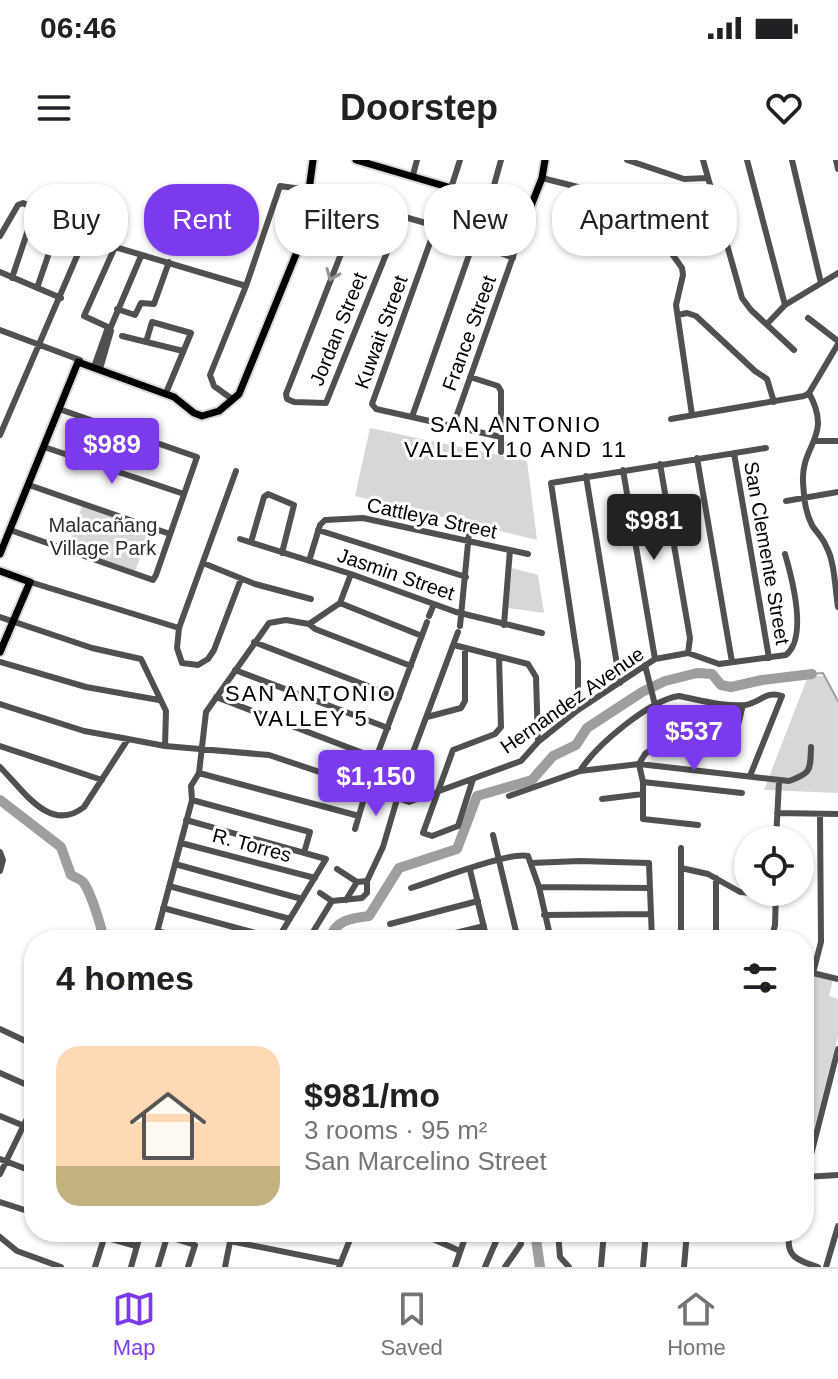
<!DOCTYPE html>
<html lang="en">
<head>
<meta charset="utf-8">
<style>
	:root { --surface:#fff; --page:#f6f6f6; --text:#202124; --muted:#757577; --line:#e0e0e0; --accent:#7c3aed }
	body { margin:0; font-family:Arial,sans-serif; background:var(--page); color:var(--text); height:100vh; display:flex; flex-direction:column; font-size:30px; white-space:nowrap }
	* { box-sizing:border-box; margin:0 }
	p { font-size:26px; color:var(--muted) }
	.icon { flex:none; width:44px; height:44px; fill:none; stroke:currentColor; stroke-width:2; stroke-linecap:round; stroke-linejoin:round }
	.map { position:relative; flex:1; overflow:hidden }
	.sheet { position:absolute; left:24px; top:770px; width:790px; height:312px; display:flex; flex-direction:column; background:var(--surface); border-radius:32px; box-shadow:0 2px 6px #0004 }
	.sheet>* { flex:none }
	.banner { position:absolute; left:24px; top:24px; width:790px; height:72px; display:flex; gap:16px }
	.buttons { position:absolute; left:734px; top:666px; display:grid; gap:16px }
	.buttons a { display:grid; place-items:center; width:80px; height:80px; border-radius:50%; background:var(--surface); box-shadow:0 2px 6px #0004; font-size:40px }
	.price { position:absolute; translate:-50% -68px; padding:0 18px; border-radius:8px; background:var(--accent); color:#fff; font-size:26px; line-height:52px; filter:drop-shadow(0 2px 4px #0008) }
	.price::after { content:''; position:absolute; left:50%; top:48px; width:24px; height:18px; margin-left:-12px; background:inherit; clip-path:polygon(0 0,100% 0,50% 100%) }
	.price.current { background:#222; color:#fff }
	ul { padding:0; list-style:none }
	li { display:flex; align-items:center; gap:24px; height:200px; padding:0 32px }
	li+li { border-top:2px solid var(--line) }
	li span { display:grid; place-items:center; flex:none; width:224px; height:160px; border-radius:24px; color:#555 }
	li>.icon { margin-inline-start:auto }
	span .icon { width:96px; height:96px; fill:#fffc; stroke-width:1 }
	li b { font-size:34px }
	h2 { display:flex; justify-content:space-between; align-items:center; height:96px; padding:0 32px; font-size:34px }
	.chip { padding:0 28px; border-radius:32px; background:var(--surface); box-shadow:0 2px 6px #0004; font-size:28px; line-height:72px }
	.chip.current { background:var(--accent); color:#fff }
	.status { display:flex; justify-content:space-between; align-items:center; height:56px; padding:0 40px; background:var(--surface); direction:ltr }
	.status svg { height:22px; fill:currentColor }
	header { display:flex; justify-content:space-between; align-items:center; height:104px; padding:0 32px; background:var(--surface); font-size:36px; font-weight:700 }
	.tab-bar { display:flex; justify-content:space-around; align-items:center; height:112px; border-top:2px solid var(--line); background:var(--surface); font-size:22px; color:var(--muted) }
	.tab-bar a { display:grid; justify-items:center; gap:4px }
	.tab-bar .current { color:var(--accent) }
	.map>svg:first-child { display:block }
	.green { fill:#d7d7d7 }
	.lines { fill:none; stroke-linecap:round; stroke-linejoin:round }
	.stream { stroke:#9e9e9e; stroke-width:2 }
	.river { stroke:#9e9e9e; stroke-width:10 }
	.major-casing { stroke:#dbdbdb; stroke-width:11 }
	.minor { stroke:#505050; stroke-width:6 }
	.major { stroke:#000; stroke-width:7 }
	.oneway { stroke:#969696 }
	.labels { text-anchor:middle; stroke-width:6; stroke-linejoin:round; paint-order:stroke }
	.street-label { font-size:20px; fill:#000; stroke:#fff }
	.park-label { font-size:20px; fill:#2e2e2e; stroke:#fff }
	.neighbourhood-label { font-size:22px; letter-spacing:2px; fill:#000; stroke:#fff }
</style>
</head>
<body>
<div class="status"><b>06:46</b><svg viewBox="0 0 49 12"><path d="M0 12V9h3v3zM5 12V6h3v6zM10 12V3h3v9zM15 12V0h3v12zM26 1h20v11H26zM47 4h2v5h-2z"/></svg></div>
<header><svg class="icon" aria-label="menu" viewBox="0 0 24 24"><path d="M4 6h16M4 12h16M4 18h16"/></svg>Doorstep<svg class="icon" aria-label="heart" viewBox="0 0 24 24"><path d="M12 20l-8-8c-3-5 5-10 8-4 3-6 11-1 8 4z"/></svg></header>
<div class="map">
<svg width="838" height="1107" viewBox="0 0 838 1107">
	<rect width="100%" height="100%" fill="#fff"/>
	<path class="green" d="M370,268l157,33 10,79 -182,-44z
		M82,346l69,24 -16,41 -67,-23z
		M512,408l26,7 6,38 -36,-5z
		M808,516h16l14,26v91l-74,-3z
		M813,816l20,4 -4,16 9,3v37l-34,131v-189z"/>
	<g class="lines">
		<path class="stream" d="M812,514l11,-1 15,28"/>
		<path class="river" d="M0,640l61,47 10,28c2,1 11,5 12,7 7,8 20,48 20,58
			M330,780c4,-20 22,-22 39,-24l30,-48 58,-19 20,-53 55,-16 21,-24 23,-11 11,-17 55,-36 23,-11 32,-8 15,1 9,11 10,2 31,-7 50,-6
			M535,1072l5,35"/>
		<g class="major-casing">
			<path id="major" d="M356,0l173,51 13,-33 3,-18
				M0,394l78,-192 96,35 20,16 8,3 17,-5 20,-17 82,-201 -12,-3 4,-30
				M0,411l30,11 -30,70"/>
		</g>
		<path class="minor" d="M627,0l57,19 24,-1
			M703,0l39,138 9,12 43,40
			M747,0l38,145
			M792,0l29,123
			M836,0l2,9
			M413,15l4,-15
			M542,18l151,38 24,-4
			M451,28l9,-28
			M321,33l115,33 77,32
			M490,40l11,-40
			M361,43l-75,191 1,5 7,3 32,1 76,-188
			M436,66l-64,178 4,5 125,28
			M621,73c33,-5 43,9 61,35l1,7 -7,30 16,110
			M0,76l18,-31 5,-2 12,6 -23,69
			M0,112l61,26
			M117,149l18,6 6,-12 13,1 15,-42
			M678,155l9,-2 9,3 59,55 12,8 7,23
			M808,158l30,23
			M767,164l18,-19 53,-32
			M110,168l-26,-12 31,-69 131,39
			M110,169l31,-73
			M0,170l80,30
			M122,176l61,15
			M146,182l6,-20 39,11 -25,60
			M94,207l13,-37 4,1
			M100,209l11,-38
			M470,217l28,9 3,5v61
			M809,233c24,44 -8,51 -6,89 1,15 2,30 9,43 4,7 11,13 14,21 9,16 9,43 12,61
			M232,239l-18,-13 -4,-11 36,-89 34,-100 29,4
			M412,257l62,-176
			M671,259l133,-23 5,-3 29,-49
			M453,266l76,-215
			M0,275l86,-200 -1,-4 -26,-7 -22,64
			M815,281h23
			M44,287l140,47
			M734,293l35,205
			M697,298l35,204
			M660,304l30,174 -2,15
			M623,310l32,189
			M236,311l-57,157 -2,20 5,15 16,2 10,-6 6,-9 27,-71
			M586,316l34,207
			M29,325l141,49
			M786,341l52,-9
			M10,370l143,50 3,-5 41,-118 -138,-48
			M318,370l148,47
			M240,379l111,35 105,38 86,21
			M251,382l13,-45 4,-3 26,11 -12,48
			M309,401l11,-36 5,-5 38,-2 165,36
			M203,403l52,21 56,15
			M30,422l149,46
			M340,443l82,33
			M429,456l5,-12
			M0,457l92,31 49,11 25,52 -1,35
			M309,464l6,5 96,37
			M504,465l6,-75
			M460,466l9,-93
			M254,482l145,56
			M454,485l74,19 8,13 2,64
			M0,502l86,25 73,13
			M645,505l10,40
			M235,510l153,58
			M216,537l160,61
			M0,544l84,27 44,8 37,7 104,9 140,47 112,-41 17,-19 40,-32 77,-51 33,-6 31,11 67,-9c22,-18 6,-77 -1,-101
			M578,550v-48l-27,-179 215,-35
			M427,557l34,-9 4,-7v-53
			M0,586l102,34
			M0,607c23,23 50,67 84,40l44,-68
			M580,611c16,-26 70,-71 99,-75 21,4 45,11 66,9 15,-2 21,-15 37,-9l-32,80
			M199,613l160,43
			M473,619l-15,47 -26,10 -9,-3 30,-83 42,-16 6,-7 -2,-70
			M643,622l99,11
			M509,636l71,-25 59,-7 150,17c23,-8 21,-11 22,-34
			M602,639l41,-5
			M192,640l118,32 -6,21
			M777,653l61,1
			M186,660l140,39 -49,81
			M698,665l-55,-6v-37l-4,-18 6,-10 26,-19 55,5c13,-6 13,-22 17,-35
			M355,669l21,-71 51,-136
			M493,675l25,105
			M776,680l3,-58
			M181,683l134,35
			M681,688v92
			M0,692l3,8 -3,11
			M531,703l49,-2 69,2 3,77
			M175,704l127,35
			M681,708l27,6 32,18 36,3
			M337,709l20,13 10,-1
			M470,710l17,70
			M169,726l121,33
			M539,727l111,1
			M411,728c23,-7 99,-37 117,-32l11,31 12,53
			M320,733l12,8
			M346,740l11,-18
			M163,748l115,31
			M544,755l107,-1
			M390,764l88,-23
			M157,771l34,9
			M155,780l37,-140 -1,-14 8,-13 7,-61 63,-89 17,-3 23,4 31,-21 11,-29
			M308,780l24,-39 30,-3 5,-5v-12l16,-34 20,-68 55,-147
			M427,780l57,-14
			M583,780l69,-1
			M716,780v-62
			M771,780l4,-15 1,-33
			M813,813l8,-31 -1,-128
			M804,814l9,-1 25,6
			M0,869l34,16
			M0,913l34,15
			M0,956l34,14
			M0,999l34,13
			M0,1014l34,-70
			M804,1017l34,-2
			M804,1022l34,-133
			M0,1042l34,11
			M87,1072l49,14
			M153,1072l42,13 -7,22
			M417,1072l43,19
			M558,1072l2,25 9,10
			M790,1072c-6,24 8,29 28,35
			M0,1077l17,14 44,16
			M230,1081l110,22
			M95,1107l11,-35
			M131,1107l10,-35
			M158,1107l9,-30
			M225,1107l7,-35
			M339,1107l14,-35
			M455,1107l12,-35
			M485,1107l15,-35
			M505,1107l16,-23 -2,-12
			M601,1107l3,-35
			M643,1107l3,-35
			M684,1107l3,-35
			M826,1107l12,-41"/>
		<use href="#major" class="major"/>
	</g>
	<defs><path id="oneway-chevron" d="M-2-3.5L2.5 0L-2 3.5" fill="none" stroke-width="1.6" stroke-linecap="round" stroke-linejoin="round" transform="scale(2)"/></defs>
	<use class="oneway" href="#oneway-chevron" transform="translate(332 115) rotate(112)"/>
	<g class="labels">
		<g class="street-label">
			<text transform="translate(338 169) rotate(-68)" y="7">Jordan Street</text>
			<text transform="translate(381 172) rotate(-70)" y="7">Kuwait Street</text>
			<text transform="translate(469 173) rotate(-70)" y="7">France Street</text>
			<text transform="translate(432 358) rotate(12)" y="7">Cattleya Street</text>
			<text transform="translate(767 393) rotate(80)" y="7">San Clemente Street</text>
			<text transform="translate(396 414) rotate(19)" y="7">Jasmin Street</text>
			<text transform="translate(572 540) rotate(-35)" y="7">Hernandez Avenue</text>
			<text transform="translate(252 685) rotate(15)" y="7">R. Torres</text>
		</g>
		<g class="park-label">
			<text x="103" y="372">Malacañang<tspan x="103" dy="23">Village Park</tspan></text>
		</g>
		<g class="neighbourhood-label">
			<text x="516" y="272">SAN ANTONIO<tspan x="516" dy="25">VALLEY 10 AND 11</tspan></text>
			<text x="311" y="541">SAN ANTONIO<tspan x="311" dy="25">VALLEY 5</tspan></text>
		</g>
	</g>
</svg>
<div class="buttons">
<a><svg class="icon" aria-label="locate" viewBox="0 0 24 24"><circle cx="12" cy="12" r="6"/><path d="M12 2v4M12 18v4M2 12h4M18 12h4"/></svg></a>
</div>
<b class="price" style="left:112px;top:326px">$989</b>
<b class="price current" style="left:654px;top:402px">$981</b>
<b class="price" style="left:694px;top:613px">$537</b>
<b class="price" style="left:376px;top:658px">$1,150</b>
<div class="banner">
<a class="chip">Buy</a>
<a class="chip current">Rent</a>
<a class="chip">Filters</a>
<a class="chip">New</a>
<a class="chip">Apartment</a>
</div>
<section class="sheet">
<h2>4 homes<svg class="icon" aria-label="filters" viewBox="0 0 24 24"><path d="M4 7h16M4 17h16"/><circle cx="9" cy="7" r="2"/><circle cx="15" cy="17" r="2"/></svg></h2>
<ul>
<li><span style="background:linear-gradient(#ffd9b3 75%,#c2b280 0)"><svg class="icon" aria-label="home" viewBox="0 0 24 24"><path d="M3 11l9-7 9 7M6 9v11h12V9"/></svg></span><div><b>$981/mo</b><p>3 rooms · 95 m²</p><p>San Marcelino Street</p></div></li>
</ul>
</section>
</div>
<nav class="tab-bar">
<a class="current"><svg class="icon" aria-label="map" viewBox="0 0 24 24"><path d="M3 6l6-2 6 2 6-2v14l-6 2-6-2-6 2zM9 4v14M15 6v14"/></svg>Map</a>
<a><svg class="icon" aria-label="saved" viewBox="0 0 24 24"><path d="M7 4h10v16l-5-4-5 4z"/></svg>Saved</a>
<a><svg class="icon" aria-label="home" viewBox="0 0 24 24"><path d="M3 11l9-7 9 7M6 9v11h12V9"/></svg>Home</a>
</nav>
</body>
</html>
